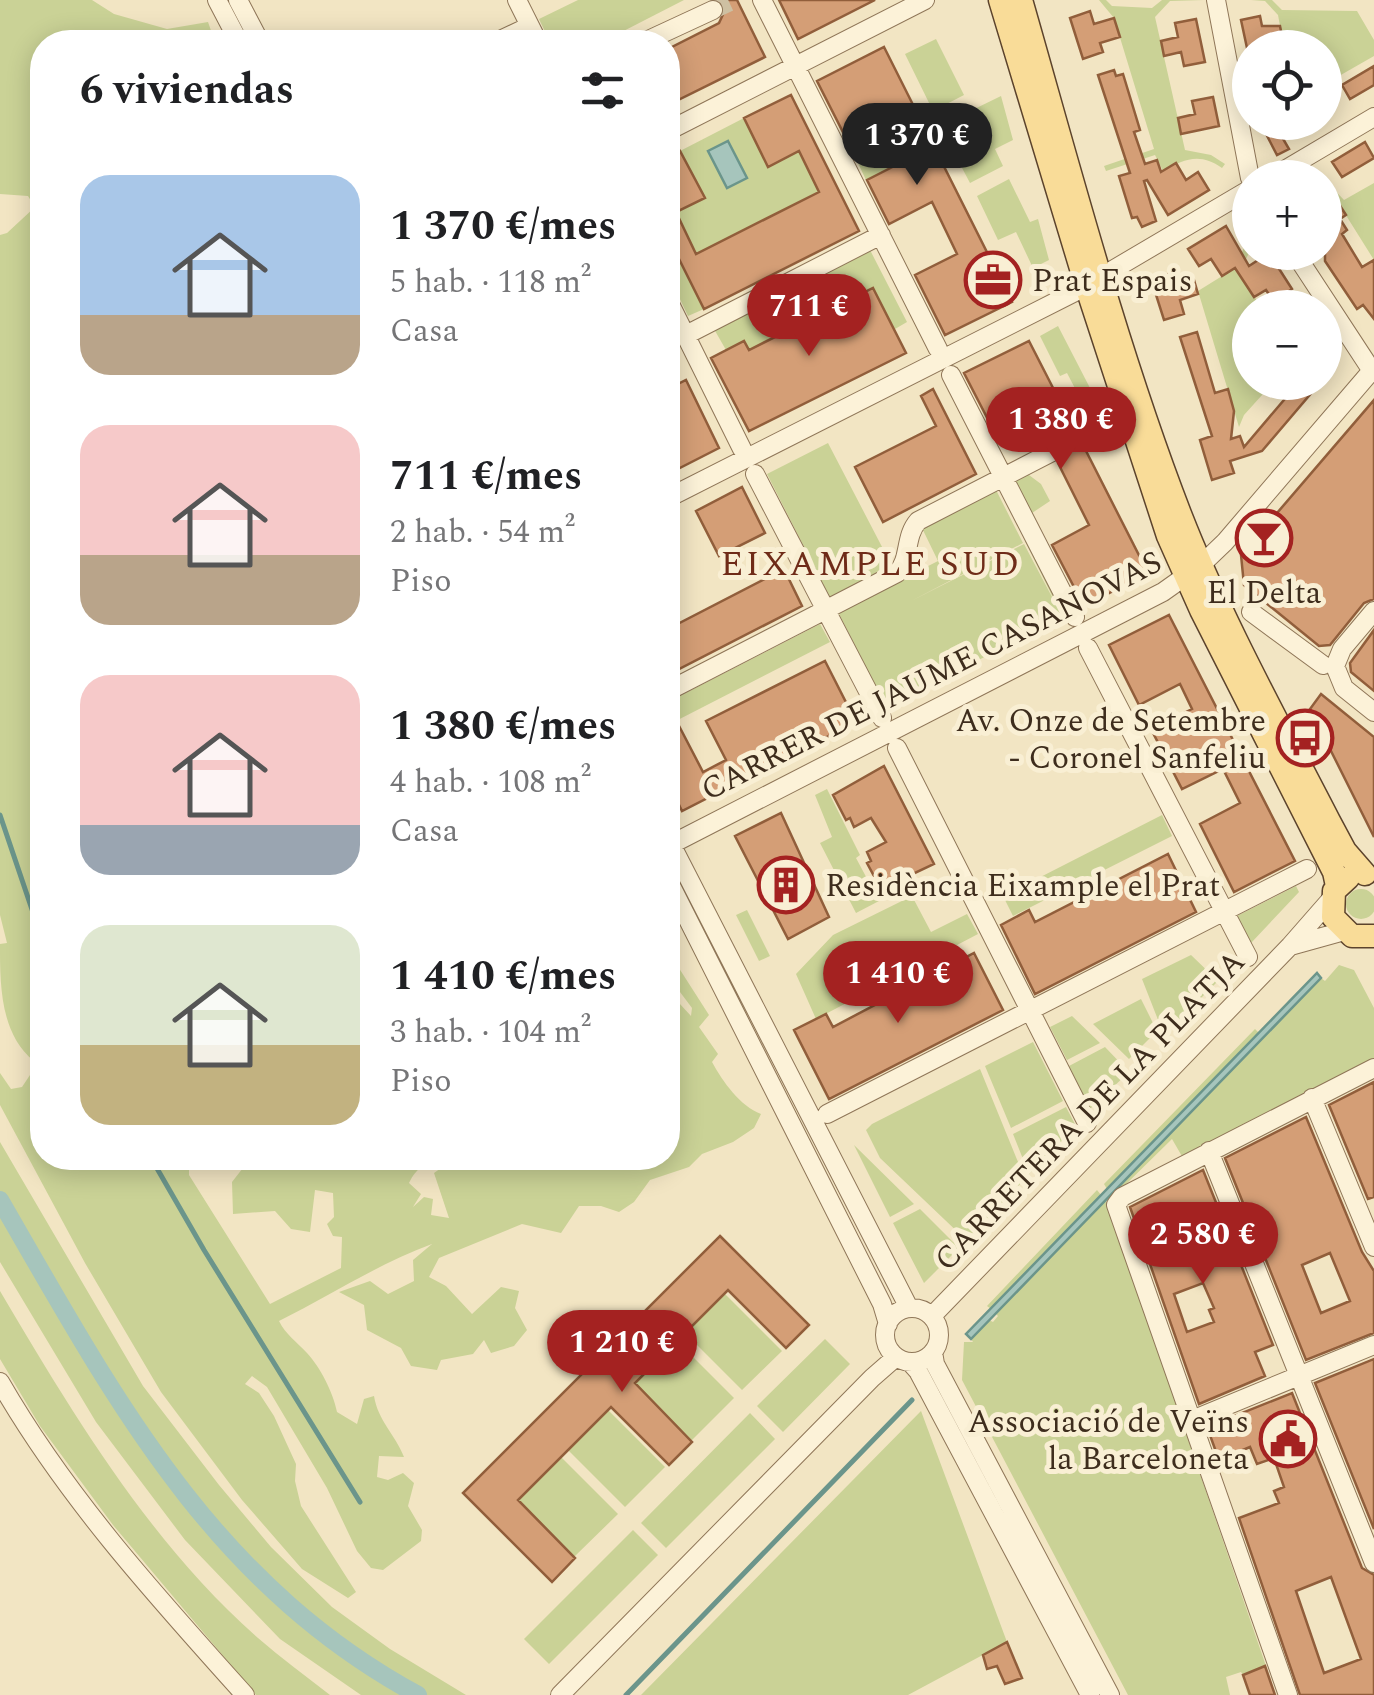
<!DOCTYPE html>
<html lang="es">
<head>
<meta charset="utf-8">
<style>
	:root { --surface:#fff; --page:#f6f6f6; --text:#202124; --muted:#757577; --accent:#a42221 }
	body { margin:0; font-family:Spectral,serif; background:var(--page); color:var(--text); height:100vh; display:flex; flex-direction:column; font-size:38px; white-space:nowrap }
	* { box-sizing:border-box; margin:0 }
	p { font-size:32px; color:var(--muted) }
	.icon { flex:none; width:55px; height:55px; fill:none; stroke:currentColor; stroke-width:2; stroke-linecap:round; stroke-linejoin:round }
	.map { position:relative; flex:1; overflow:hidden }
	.details { position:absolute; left:30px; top:30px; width:650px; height:1140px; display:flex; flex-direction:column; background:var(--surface); border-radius:40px; box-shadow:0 5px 25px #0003 }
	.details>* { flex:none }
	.tools { position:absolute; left:1232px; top:30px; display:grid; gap:20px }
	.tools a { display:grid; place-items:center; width:110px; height:110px; border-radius:50%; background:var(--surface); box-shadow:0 5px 25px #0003; font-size:50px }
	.price { position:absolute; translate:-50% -85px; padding:0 22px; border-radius:35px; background:var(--accent); color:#fff; font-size:32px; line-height:65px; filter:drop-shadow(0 2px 5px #0008) }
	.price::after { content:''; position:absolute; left:50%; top:60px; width:30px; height:22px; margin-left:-15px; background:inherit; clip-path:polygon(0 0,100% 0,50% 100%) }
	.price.current { background:#222; color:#fff }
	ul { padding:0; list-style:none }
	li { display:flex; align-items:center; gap:30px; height:250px; padding:0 50px }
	li span { display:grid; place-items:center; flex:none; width:280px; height:200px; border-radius:30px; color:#555 }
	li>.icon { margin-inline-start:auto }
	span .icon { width:120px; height:120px; fill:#fffc; stroke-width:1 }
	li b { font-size:42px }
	h2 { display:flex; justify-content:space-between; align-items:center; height:120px; padding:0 50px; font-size:42px }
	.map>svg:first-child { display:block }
	.green { fill:#cad296 }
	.water { fill:#a6c5bc; stroke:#6b958b; stroke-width:2.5 }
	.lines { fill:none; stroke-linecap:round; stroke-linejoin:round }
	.stream { stroke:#6b958b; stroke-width:5 }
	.canal { stroke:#a6c5bc; stroke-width:18 }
	.building { fill:#d49e76; stroke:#915e3b; stroke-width:2.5; fill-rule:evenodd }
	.minor-tunnel { stroke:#cec0a2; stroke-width:18; stroke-dasharray:18 9; stroke-linecap:butt }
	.minor-casing { stroke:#8f7658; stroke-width:20 }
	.major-casing { stroke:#5c432c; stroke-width:25 }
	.minor { stroke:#fcf2d8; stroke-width:18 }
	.major { stroke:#f9dc98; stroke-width:22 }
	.labels { text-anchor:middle; stroke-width:10; stroke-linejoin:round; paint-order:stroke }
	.poi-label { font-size:32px; fill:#3e2d1d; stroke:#f9efd4; text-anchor:start }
	.street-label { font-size:32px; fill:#3e2d1d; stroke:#f9efd4 }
	.neighbourhood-label { font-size:35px; letter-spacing:2.5px; fill:#6f2b18; stroke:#f9efd4 }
</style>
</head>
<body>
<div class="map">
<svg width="1374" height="1695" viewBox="0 0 1374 1695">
	<rect width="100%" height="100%" fill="#f2e5c3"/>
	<path class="green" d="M0,0h92l22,14 53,15 41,-7 7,20h-173v1012l-8,7c-34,-27 -34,-77 -34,-117l7,-1 -7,-28v-680l7,-2 28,-26 -7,-11 -28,-2z
		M578,0h106l-76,39 -3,-6 -19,9h-36l-11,-23z
		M1099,0h7l6,6 40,2 10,-8h42l-34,1 -15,16 30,133 26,5 14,9 -3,4c-22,-16 -38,-9 -59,3l-8,-16 -49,16 -2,-5 50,-17 -40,-131z
		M1251,0h21l10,10 75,1 17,29v16l-49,28v-36l-41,-1 -6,-32 -13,-14z
		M936,39l28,56 -31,16 -28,-57z
		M1001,96l12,44 -18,9 8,17 -33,17 -9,-17 17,-9 -20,-40z
		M883,109l32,65 -23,-6 -26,12 -17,-36 25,-13z
		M744,118l24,48 47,-22 6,10 -16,8 26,14 4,7 -155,79 24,47 -16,7 -20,-42v-17l23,-12 -10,-22 -13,6v-13l36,-19 -24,-46z
		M1009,179l21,43 8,-3 11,41 -16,8 -17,-36 -18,8 -21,-44z
		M1325,180l19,20 30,-17v77l-37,-59 -12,-12z
		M1250,234v17l-11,22 22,34 -11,1v74l23,1 -29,32 -5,12 -41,-136 37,-23z
		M870,250l37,72 -12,7 -23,-40 -112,55 22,69 -38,-71 -18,8 -12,-21z
		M1058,326l32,62 10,31 -7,4 -26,-50 -7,3 -20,-40z
		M828,443l65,125 -62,32 -64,-126z
		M1025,472l16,12 9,17 -18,12 -18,-35z
		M995,488l28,55 -112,58 113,-57 36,68 -35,-71 3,-2 39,76 -181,92 -48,-95 100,-51 -17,-35z
		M820,624l10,18 -162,83v-23z
		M827,789l33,66 -4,3 23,43 -23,12 -36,-70 12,-6 -17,-42z
		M1162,815l10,21 -159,80 -10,-20z
		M1296,886l3,6 -48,51 -14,-27z
		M1346 904a15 15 0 1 1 30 0a15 15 0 1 1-30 0Z
		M912,896l19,36 36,-18 11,20 -162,85 -20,-45 37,-39z
		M747,910l23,46 -11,5 -23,-46z
		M668,951l41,64 -10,12 19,27 -6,8c11,20 28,44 49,52l-7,14 -21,14 -31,12 -13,13 -39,13 -16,22 -15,10 -18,-6h-22l-18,27 -39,-9 -83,34 -10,19 17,9 26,28 29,-27 18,4 -4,17 12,22 -13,16 -23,7 -7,-13 -11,14 -32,6 -4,10 -26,-4 -10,-18 -34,-18 -3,-25 -25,-13 31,-11 18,13 26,-13 -1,-21 19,-16c-54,20 -101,51 -153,77 7,14 17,20 28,32 13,14 26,39 30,59l20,12 7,-25 10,-3c4,25 21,38 30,61l-25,-1 -2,21 11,3 15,-7 11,10 -6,23 14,24 -1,11 -38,29 -12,-2 -14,-17 -30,-63 -60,-101 -15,-11 -7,8 14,9 15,23 22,48 -1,17 6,25 55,86 -8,6 -46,-29 -60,-69 -81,-108 -76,-129 -85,-158v-32l11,16 11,-2 8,-12 12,-6v89h147v17l81,129 71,-36 1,-31 -9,-1 -6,-12 7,-7 -1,-24 -18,-3 -5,42 -19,-3 -16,-18 -42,3 -1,-32 14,-18 -1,-6h197l-1,4c-17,2 -24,5 -32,21l12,11 -8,13 11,-10 9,2 -2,16 18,3 -15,-45 21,-15h213v-167l23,25 1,-8 -24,-32z
		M1191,955l27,26 -54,54 -22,-56z
		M1339,965l15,5 20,38v51l-191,99 -11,-19 -58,57 -2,-2 209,-216 4,3z
		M1141,999l16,32 -28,28 -36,-35z
		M1072,1016l28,27 -33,17 -17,-33z
		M1255,1029l4,4 -152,156 -3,-5z
		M1033,1042l30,59 -52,27 -26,-62z
		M1105,1047l24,25 -39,37 -21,-43z
		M980,1069l45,110 -59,61 -86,-82 -14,-28 6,-6z
		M1066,1107l10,19 -47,48 -16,-40z
		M0,1142l143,244 76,99 52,62 61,60 58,42 76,46h-105l-81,-56 -95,-99 -89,-118 -96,-160z
		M854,1145l60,59 -24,13z
		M1097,1190l4,5 -110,114 -4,-3z
		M1106,1200l160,466 -23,9 -2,-3 -15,5 4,18h-102l-166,-315 2,-38h9l-2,-3 18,-19 4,2 5,-6 -3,-3z
		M920,1209l39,39 -35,35 -31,-60z
		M0,1291c73,123 149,251 258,347 23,20 48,38 72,57h-74l-143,-170 -73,-99 -40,-67z
		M725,1294l57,57 -40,39 -57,-57z
		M825,1339l25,25 -67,68 -26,-26z
		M677,1341l57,57 -43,43 -56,-58z
		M608,1410l57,57 -40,40 -57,-57z
		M921,1411l86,231 -99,53h-267z
		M750,1413l25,26 -109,109 -25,-25z
		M561,1457l57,57 -44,43 -56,-57z
		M633,1530l25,25 -109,109 -25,-25z"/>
	<path class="water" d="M728,141l19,37 -20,10 -19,-37z
		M1317,973l4,5 -350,361 -5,-5z"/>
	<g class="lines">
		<path class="stream" d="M0,815l42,124
			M151,1158l53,92 156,252
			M626,1695l286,-295"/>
		<path class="canal" d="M0,1200c114,197 210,382 418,495"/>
	</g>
	<path class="building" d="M720,0h17l28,57 -97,48v-56l51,-26 6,-13z
		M779,0h96l-77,39z
		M1090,11l4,13 20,-6 6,19 -20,6 3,9 -20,7 -13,-41z
		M1260,16l2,10h18l4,20 -17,2 -2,-4 1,4h-19l-6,-28z
		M1196,19l9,43 -21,4 -3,-14 -17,4 -3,-15 17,-4 -3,-14z
		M884,47l128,255 -67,33 -30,-60 42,-21 -25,-52 -43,22 -22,-44 41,-21 -18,-36 -41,21 -32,-63z
		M1374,66v19l-24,14 -8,-14z
		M1114,70l2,6 7,-2 17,56 -6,2 11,32 12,-4 4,12 15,-9 10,17 12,-8 11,18 -41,25 -21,-35 -3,1 12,40 -14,6 -5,-10 -5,1 -13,-42 11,-3 -32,-98z
		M791,95l68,136 -155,78 -36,-72v-80l12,-6 25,47 -29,14 20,42 123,-62 -20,-41 -31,16 -24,-49z
		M1213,97l6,29 -38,8 -3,-16 17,-4 -3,-13z
		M1275,125l14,24 -12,6 -12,-23z
		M1365,142l9,16 -32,19 -10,-15z
		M1325,196l6,9 6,-4 9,14 -6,4 7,11 -5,4 20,33 12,-7v59l-11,-14 -6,4 -32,-48z
		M1226,226l23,40 20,-13 23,36 -18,13 -8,-12 -12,7 -19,-29 -13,8 -11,-17 -12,7 -11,-17z
		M1171,273l4,13 19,-6 4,14 -18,6 4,14 -20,6 -13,-41z
		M873,288l33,65 -157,78 -38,-73 33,-17 5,9z
		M1197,332l18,61 13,-4 6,22 -3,28 9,-3 4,11 45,-53 -12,-12h26l10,9 -51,60 -32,10 4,12 -22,7 -12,-40 12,-4 -32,-99z
		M1029,341l44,86 -5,5v11l5,6h12l63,124 -64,33 -32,-61 37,-20 -31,-62 5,-5v-11l-5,-6h-12l-13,-25 -37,19 -32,-62z
		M686,380l33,68 -51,26v-85z
		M933,389l43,85 -93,48 -28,-55 81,-41 -15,-30z
		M1374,400v199l-10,4 -34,42 -11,1 -75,-61 -3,-30z
		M742,487l23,46 -46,23 -23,-45z
		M784,569l18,37 -123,63 -7,-13 -4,2v-29z
		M1169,615l126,246 -61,31 -34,-68 40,-21 -17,-34 -41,20 -31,-60 41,-20 -12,-25 -41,21 -30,-60z
		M1374,630v61l-23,-19 -1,-9z
		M825,661l31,61 -174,89 -14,-29v-56l9,-4 26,50 23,-12 -20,-39z
		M1321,694l53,43v100l-64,-128z
		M884,766l50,98 -53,25 -14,-26 4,-2 -4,-9 19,-10 -15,-24 -17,9 -4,-9 -4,2 -13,-25z
		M781,813l48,104 -41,22 -53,-103z
		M1168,854l28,58 -161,82 -34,-69 28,-15 6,12z
		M974,953l29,57 -174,89 -35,-69 32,-16 7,13z
		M1374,1082v115l-6,2 -39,-94z
		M1306,1117l56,135 12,19v62l-68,27 -81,-202zM1330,1253l20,48 -29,12 -19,-48z
		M1203,1170l70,175 -18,7 10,24 -66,28 -69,-197zM1203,1283l11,25 -5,2 5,12 -27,10 -13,-38z
		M720,1236l89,89 -23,23 -58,-58 -93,93 57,59 -23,23 -58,-58 -93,93 57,58 -23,24 -89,-89z
		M1374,1359v170l-59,-146z
		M1292,1393l70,175 12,7v120h-74l-61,-177 40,-15 -5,-12 10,-4 -10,-29 -17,6 -7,-17 -31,13 -12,-33zM1331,1577l30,82 -37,14 -28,-82z
		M1007,1642l15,36 -17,6 -8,-18 -10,3 -4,-14z
		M1265,1666l10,29h-25l-7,-20z"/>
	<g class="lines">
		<path class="minor-tunnel" d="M713,10l21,-10
			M1052,452l27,-14"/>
		<g class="minor-casing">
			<path id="minor" d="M217,0l22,42
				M238,0l22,42
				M517,0l21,42
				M762,0l176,349
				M1216,0l34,178
				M496,42l34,-16
				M644,42l69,-32
				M668,131l257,-131
				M1271,178l103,-61
				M1294,252l78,119
				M668,300l74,149
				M686,335l195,-100
				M951,375l124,242
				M1079,438l33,-17
				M755,474l127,244
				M668,498l409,-207 173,-102
				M1374,611l-32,38 -7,17 9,22 30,24
				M1251,612l72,53
				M1088,648l160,309
				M668,691l229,-118c14,-15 7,-36 21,-52l134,-69
				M897,748l190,375
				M668,838l241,470
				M668,846l495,-254 38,-27 24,-23 149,-174
				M668,880l214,424 6,20
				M1290,946l54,-15
				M1312,1098l62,149
				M827,1114l480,-245
				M1209,1151l165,412
				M885 1335a27 27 0 1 1 54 0a27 27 0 1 1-54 0Z
				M932,1316l358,-370 42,-48
				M933,1352l2,12 175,331
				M910,1362l8,9 172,324
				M0,1382c66,115 157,215 245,313
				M1192,1420l182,-75
				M560,1695l312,-317 24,-21
				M1288,1695l-172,-490 6,-8 252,-129"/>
		</g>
		<g class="major-casing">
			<path id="major" d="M1000,0l86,285 82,251 33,74 133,262 3,14
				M1021,0c49,171 95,348 159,514 41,105 97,206 149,307l16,30 20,23
				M1348,878l-14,13 -1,26 19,19h22"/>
		</g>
		<use href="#minor" class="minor"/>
		<use href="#major" class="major"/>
	</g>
	<defs>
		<g id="office-ring" transform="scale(2.875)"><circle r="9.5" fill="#f9efd4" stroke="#a42221" stroke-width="1.5"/><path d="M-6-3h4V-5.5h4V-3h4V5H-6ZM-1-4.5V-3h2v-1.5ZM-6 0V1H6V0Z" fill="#a42221"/></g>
		<g id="bar-ring" transform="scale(2.875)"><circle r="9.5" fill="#f9efd4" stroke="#a42221" stroke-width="1.5"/><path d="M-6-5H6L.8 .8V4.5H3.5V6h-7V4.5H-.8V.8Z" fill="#a42221"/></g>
		<g id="bus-ring" transform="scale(2.875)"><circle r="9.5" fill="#f9efd4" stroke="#a42221" stroke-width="1.5"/><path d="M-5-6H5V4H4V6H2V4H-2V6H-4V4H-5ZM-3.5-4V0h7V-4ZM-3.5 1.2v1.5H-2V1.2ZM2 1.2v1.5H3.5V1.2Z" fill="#a42221"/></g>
		<g id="building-ring" transform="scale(2.875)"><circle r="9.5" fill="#f9efd4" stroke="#a42221" stroke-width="1.5"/><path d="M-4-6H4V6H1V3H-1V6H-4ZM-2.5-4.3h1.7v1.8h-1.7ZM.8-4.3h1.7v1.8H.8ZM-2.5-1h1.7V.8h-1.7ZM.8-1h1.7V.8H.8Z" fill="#a42221"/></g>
		<g id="civic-ring" transform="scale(2.875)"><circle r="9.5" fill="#f9efd4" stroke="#a42221" stroke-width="1.5"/><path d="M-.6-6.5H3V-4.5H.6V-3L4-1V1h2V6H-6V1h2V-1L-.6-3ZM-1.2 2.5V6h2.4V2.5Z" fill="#a42221"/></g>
	</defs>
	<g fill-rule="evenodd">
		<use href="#office-ring" x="993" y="280"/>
		<use href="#bar-ring" x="1264" y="538"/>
		<use href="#bus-ring" x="1305" y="738"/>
		<use href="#building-ring" x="786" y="885"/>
		<use href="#civic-ring" x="1288" y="1439"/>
	</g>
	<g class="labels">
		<g class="poi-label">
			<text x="1032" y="291">Prat Espais</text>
			<text x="1264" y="603" text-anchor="middle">El Delta</text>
			<text x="1266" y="731" text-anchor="end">Av. Onze de Setembre<tspan x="1266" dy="37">- Coronel Sanfeliu</tspan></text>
			<text x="825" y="896">Residència Eixample el Prat</text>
			<text x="1249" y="1432" text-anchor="end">Associació de Veïns<tspan x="1249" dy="37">la Barceloneta</tspan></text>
		</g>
		<g class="street-label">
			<text transform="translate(931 675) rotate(-27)" y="11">CARRER DE JAUME CASANOVAS</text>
			<text transform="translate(1089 1110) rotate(-46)" y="11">CARRETERA DE LA PLATJA</text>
		</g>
		<g class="neighbourhood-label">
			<text x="871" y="575">EIXAMPLE SUD</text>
		</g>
	</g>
</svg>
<div class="tools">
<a><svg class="icon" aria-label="locate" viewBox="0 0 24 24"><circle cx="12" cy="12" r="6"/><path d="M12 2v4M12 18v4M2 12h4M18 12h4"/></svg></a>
<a>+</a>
<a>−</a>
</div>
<b class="price current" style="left:917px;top:188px">1 370 €</b>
<b class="price" style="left:809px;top:359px">711 €</b>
<b class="price" style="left:1061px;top:472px">1 380 €</b>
<b class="price" style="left:898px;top:1026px">1 410 €</b>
<b class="price" style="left:1203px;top:1287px">2 580 €</b>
<b class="price" style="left:622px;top:1395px">1 210 €</b>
<section class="details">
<h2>6 viviendas<svg class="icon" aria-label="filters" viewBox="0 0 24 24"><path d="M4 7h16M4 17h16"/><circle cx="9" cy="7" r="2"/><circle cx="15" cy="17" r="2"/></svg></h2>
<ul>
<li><span style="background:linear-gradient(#a9c7e8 70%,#b9a48a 0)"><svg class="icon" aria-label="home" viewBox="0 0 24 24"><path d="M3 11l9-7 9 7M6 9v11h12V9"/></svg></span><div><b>1 370 €/mes</b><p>5 hab. · 118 m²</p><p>Casa</p></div></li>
<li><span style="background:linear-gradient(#f6c9c9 65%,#b9a48a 0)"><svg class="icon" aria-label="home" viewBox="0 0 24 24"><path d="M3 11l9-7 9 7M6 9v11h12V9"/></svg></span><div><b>711 €/mes</b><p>2 hab. · 54 m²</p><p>Piso</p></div></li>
<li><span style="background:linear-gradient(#f6c9c9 75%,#9aa5b1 0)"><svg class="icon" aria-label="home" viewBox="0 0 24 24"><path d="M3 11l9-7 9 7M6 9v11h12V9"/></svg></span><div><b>1 380 €/mes</b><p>4 hab. · 108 m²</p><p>Casa</p></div></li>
<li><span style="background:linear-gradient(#dfe7d0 60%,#c2b280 0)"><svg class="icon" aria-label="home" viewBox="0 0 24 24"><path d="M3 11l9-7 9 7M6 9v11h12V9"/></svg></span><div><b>1 410 €/mes</b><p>3 hab. · 104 m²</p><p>Piso</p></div></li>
</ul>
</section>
</div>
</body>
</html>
